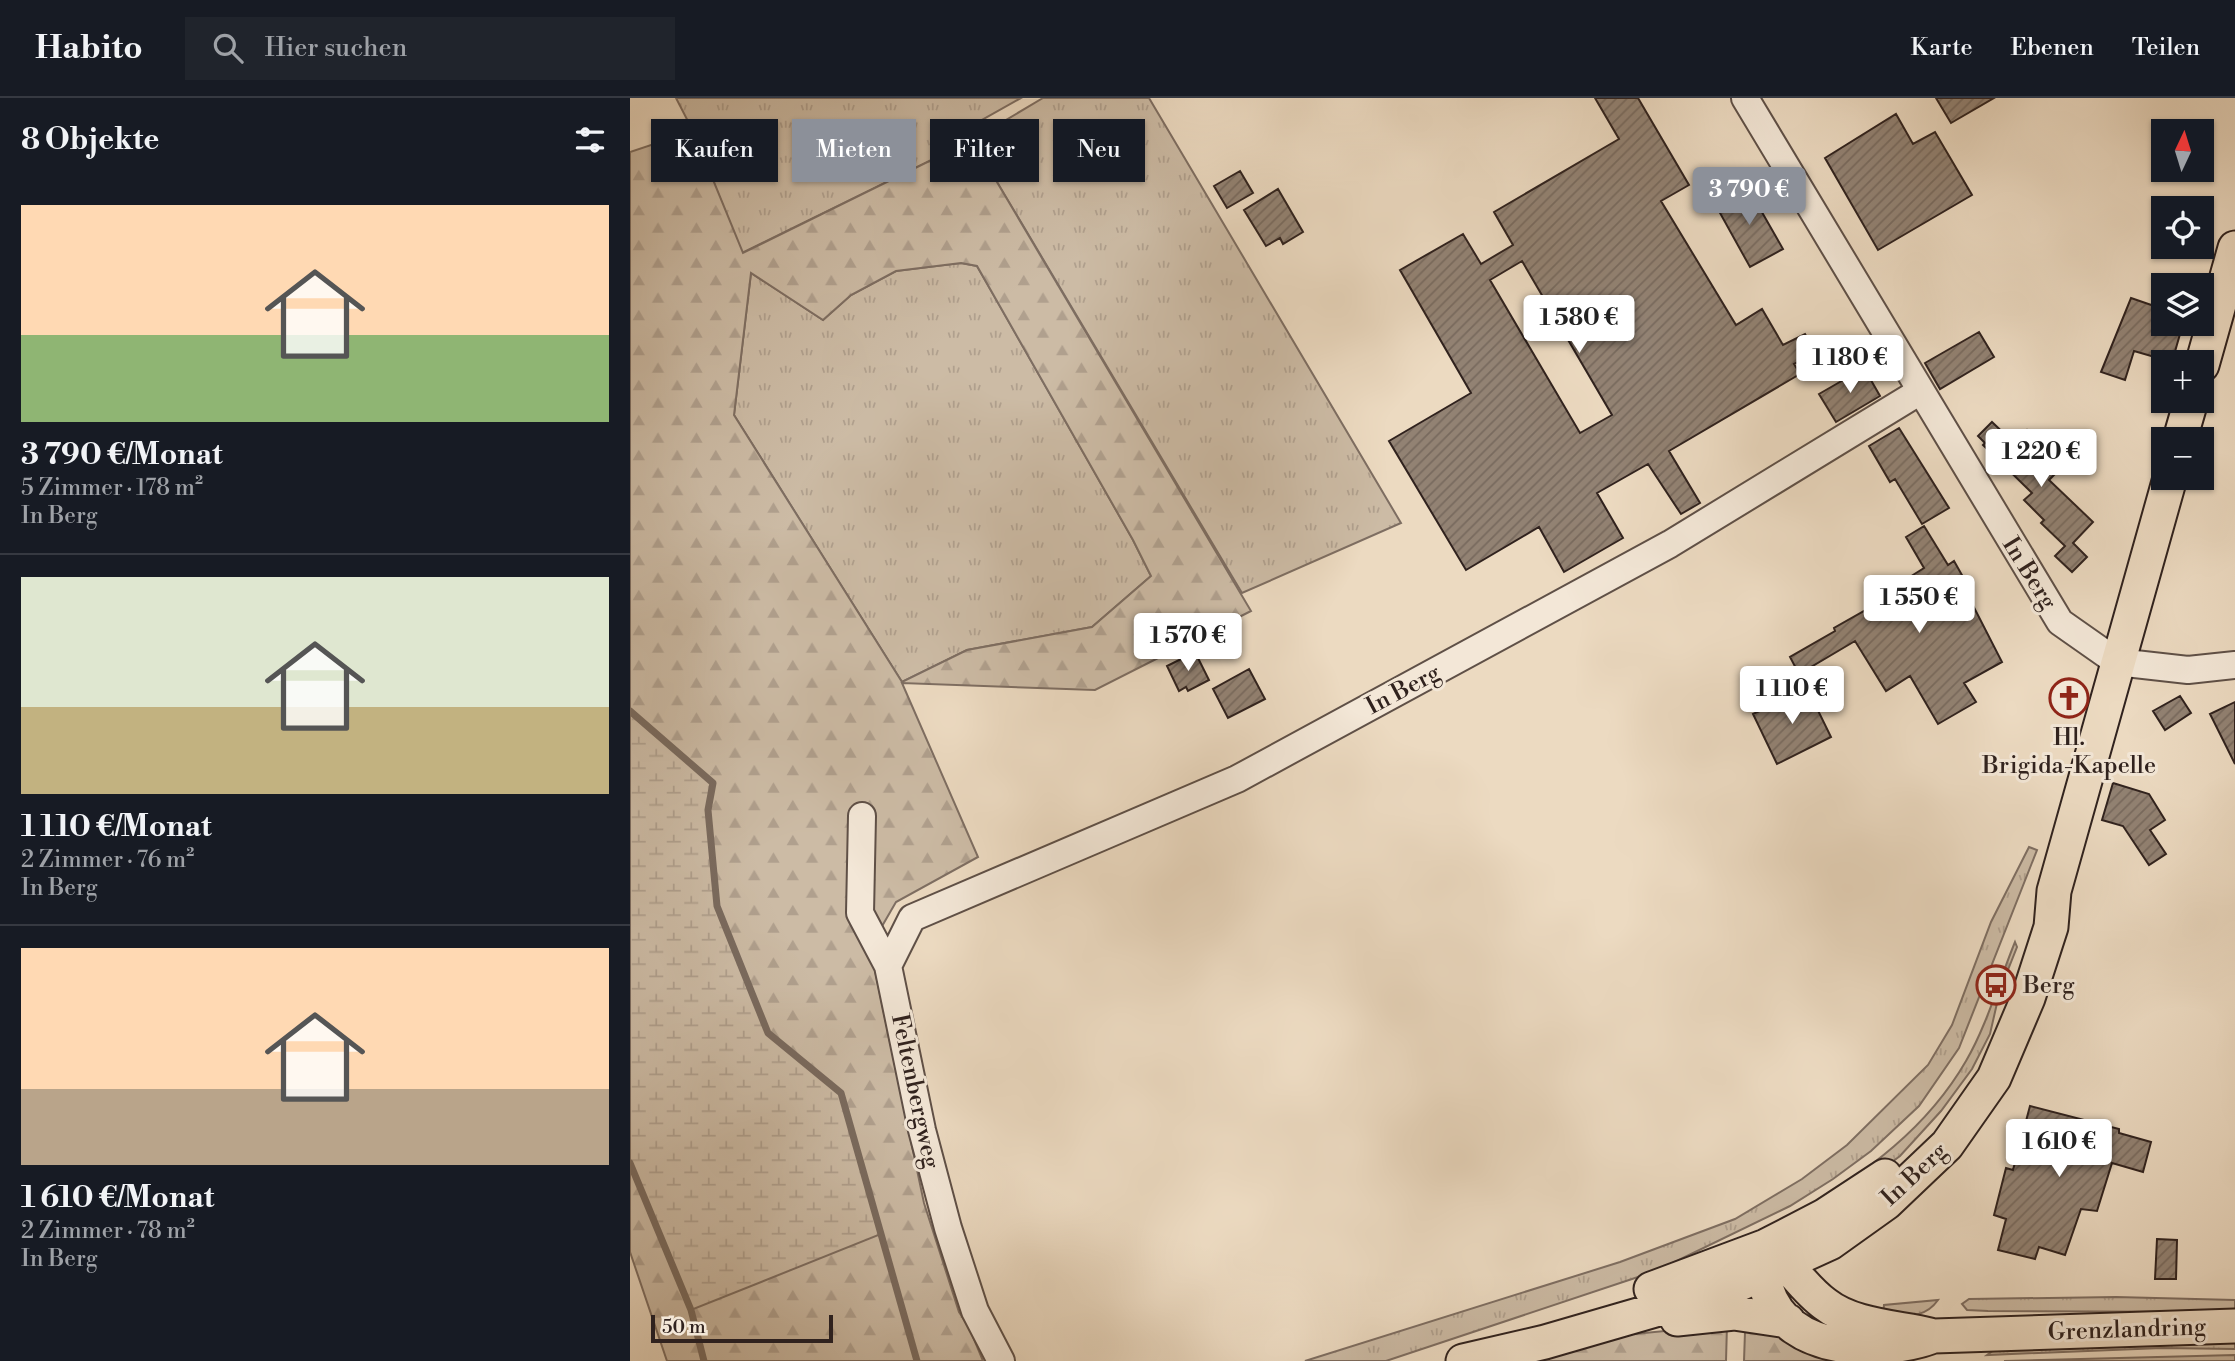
<!DOCTYPE html>
<html lang="de">
<head>
<meta charset="utf-8">
<style>
	:root { --surface:#171b24; --page:#20242c; --text:#f1f3f6; --muted:#9ea1a6; --line:#363941; --accent:#8c9099 }
	body { margin:0; font-family:"Libre Bodoni",serif; background:var(--page); color:var(--text); height:100vh; display:flex; flex-direction:column; font-size:26px; white-space:nowrap }
	* { box-sizing:border-box; margin:0 }
	p { font-size:23px; color:var(--muted) }
	.icon { flex:none; width:38px; height:38px; fill:none; stroke:currentColor; stroke-width:2; stroke-linecap:round; stroke-linejoin:round }
	.map { position:relative; flex:1; overflow:hidden }
	.sheet { display:flex; flex-direction:column; background:var(--surface); width:630px }
	.sheet>* { flex:none }
	.hud { position:absolute; left:21px; top:21px; width:665px; height:63px; display:flex; gap:14px }
	.needle { width:46px; rotate:4deg }
	.controls { position:absolute; left:1521px; top:21px; display:grid; gap:14px }
	.controls a { display:grid; place-items:center; width:63px; height:63px; border-radius:0px; background:var(--surface); box-shadow:0 2px 5px #0004; font-size:35px }
	.scale { position:absolute; left:21px; bottom:18px; width:182px; box-sizing:border-box; padding-left:7px; border:4px solid #30221e; border-top:0; font-size:19px; line-height:24px; white-space:nowrap; color:#30221e; -webkit-text-stroke:5px #f3e7d7; paint-order:stroke }
	.price { position:absolute; translate:-50% -60px; padding:0 16px; border-radius:7px; background:#fff; color:#222; font-size:23px; line-height:46px; filter:drop-shadow(0 2px 4px #0008) }
	.price::after { content:''; position:absolute; left:50%; top:42px; width:21px; height:16px; margin-left:-10px; background:inherit; clip-path:polygon(0 0,100% 0,50% 100%) }
	.price.on { background:var(--accent); color:#fff }
	ul { padding:0; list-style:none }
	li { display:grid; align-content:center; gap:14px; height:371px; padding:0 21px }
	li+li { border-top:2px solid var(--line) }
	li span { display:grid; place-items:center; height:217px; border-radius:0px; color:#555 }
	li>.icon { margin-inline-start:auto }
	span .icon { width:126px; height:126px; fill:#fffc; stroke-width:1 }
	li b { font-size:30px }
	h2 { display:flex; justify-content:space-between; align-items:center; height:84px; padding:0 21px; font-size:30px }
	.tag { padding:0 24px; border-radius:0px; background:var(--surface); box-shadow:0 2px 5px #0004; font-size:24px; line-height:63px }
	.tag.on { background:var(--accent); color:#fff }
	header { display:flex; align-items:center; gap:42px; box-sizing:border-box; height:98px; padding:0 35px; background:var(--surface); border-bottom:2px solid var(--line) }
	header strong { font-size:33px }
	nav { display:flex; gap:38px; margin-inline-start:auto; font-size:24px }
	.search { width:490px; height:63px; background:var(--page); display:flex; align-items:center; gap:18px; box-sizing:border-box; padding:0 24px; border-radius:0px; color:var(--muted); font-size:26px }
	main { display:flex; flex:1; min-height:0 }
	.map>svg:first-child { display:block }
	.grass { fill:url(#grass-tufts); stroke:#7e6e62; stroke-width:2 }
	.forest { fill:url(#forest-firs); stroke:#7e6e62; stroke-width:2; fill-rule:evenodd }
	.wetland { fill:url(#wetland-marsh); stroke:#7e6e62; stroke-width:2 }
	.lines { fill:none; stroke-linecap:round; stroke-linejoin:round }
	.stream { stroke:#7a6b5f; stroke-width:7 }
	.building { fill:url(#building-hatch); stroke:#30221e; stroke-width:2; fill-rule:evenodd }
	.minor-casing { stroke:#5f5047; stroke-width:30 }
	.major-casing { stroke:#30221e; stroke-width:37 }
	.minor { stroke:#f3e7d7; stroke-width:26 }
	.major { stroke:#ecdac1; stroke-width:33 }
	.labels { text-anchor:middle; stroke-width:6; stroke-linejoin:round; paint-order:stroke }
	.street-label { font-size:24px; fill:#30221e; stroke:#f3e7d7 }
	.poi-label { font-size:24px; fill:#30221e; stroke:#f3e7d7 }
</style>
</head>
<body>
<header>
<strong>Habito</strong>
<div class="search"><svg class="icon" aria-label="search" viewBox="0 0 24 24"><circle cx="10" cy="10" r="6"/><path d="M15 15l6 6"/></svg>Hier suchen</div>
<nav><a>Karte</a><a>Ebenen</a><a>Teilen</a></nav>
</header>
<main>
<section class="sheet">
<h2>8 Objekte<svg class="icon" aria-label="filters" viewBox="0 0 24 24"><path d="M4 7h16M4 17h16"/><circle cx="9" cy="7" r="2"/><circle cx="15" cy="17" r="2"/></svg></h2>
<ul>
<li><span style="background:linear-gradient(#ffd9b3 60%,#8fb573 0)"><svg class="icon" aria-label="home" viewBox="0 0 24 24"><path d="M3 11l9-7 9 7M6 9v11h12V9"/></svg></span><div><b>3 790 €/Monat</b><p>5 Zimmer · 178 m²</p><p>In Berg</p></div></li>
<li><span style="background:linear-gradient(#dfe7d0 60%,#c2b280 0)"><svg class="icon" aria-label="home" viewBox="0 0 24 24"><path d="M3 11l9-7 9 7M6 9v11h12V9"/></svg></span><div><b>1 110 €/Monat</b><p>2 Zimmer · 76 m²</p><p>In Berg</p></div></li>
<li><span style="background:linear-gradient(#ffd9b3 65%,#b9a48a 0)"><svg class="icon" aria-label="home" viewBox="0 0 24 24"><path d="M3 11l9-7 9 7M6 9v11h12V9"/></svg></span><div><b>1 610 €/Monat</b><p>2 Zimmer · 78 m²</p><p>In Berg</p></div></li>
</ul>
</section>
<div class="map">
<svg width="1605" height="1263" viewBox="0 0 1605 1263">
	<defs>
		<pattern id="grass-tufts" width="24" height="20" patternUnits="userSpaceOnUse" patternTransform="scale(1.75)"><rect width="24" height="20" fill="#ccbba5"/><path d="M3 7l-1-3M5 7V3M7 7l1-3M15 17l-1-3M17 17v-4M19 17l1-3" fill="none" stroke="#b0a08e"/></pattern>
		<pattern id="forest-firs" width="22" height="20" patternUnits="userSpaceOnUse" patternTransform="scale(1.75)"><rect width="22" height="20" fill="#ccbba5"/><path d="M5 1l3.5 6h-7zM16 11l3.5 6h-7z" fill="#b0a08e"/></pattern>
		<pattern id="wetland-marsh" width="20" height="14" patternUnits="userSpaceOnUse" patternTransform="scale(1.75)"><rect width="20" height="14" fill="#ccbba5"/><path d="M1 5h8M5 5V1M11 12h8M15 12V8" fill="none" stroke="#b0a08e"/></pattern>
		<pattern id="building-hatch" width="6" height="6" patternUnits="userSpaceOnUse" patternTransform="scale(1.75)"><rect width="6" height="6" fill="#928273"/><path d="M-1 1l2-2M0 6l6-6M5 7l2-2" fill="none" stroke="#786a5e"/></pattern>
	</defs>
	<rect width="100%" height="100%" fill="#ecdac1"/>
	<filter id="stains"><feTurbulence type="fractalNoise" baseFrequency=".00286" numOctaves="4"/><feColorMatrix values="0 0 0 0 .2 0 0 0 0 .09 0 0 0 0 .02 0 0 0 .5 -.17"/></filter>
	<radialGradient id="worn" r=".72"><stop offset=".6" stop-color="#630" stop-opacity="0"/><stop offset="1" stop-color="#630" stop-opacity=".3"/></radialGradient>
	<path class="grass" d="M46,0h345l-55,31 6,11 71,-42h106l252,425 -159,70 -270,-453 -230,113 -49,-122z
		M331,165l16,3 156,274 18,36 -59,51 -125,23 -65,32 -168,-267 17,-142 72,47 28,-25 45,-24z
		M1399,749l8,3 -78,198 -40,58 -48,45 -38,28 -43,27 -134,65 -270,90h-81l315,-99 115,-43 67,-40 45,-34 81,-80 24,-40 39,-103z
		M1385,844l2,5 -17,43 -10,44 -18,35 -31,42 -41,45 -24,18 -77,41c66,-44 126,-83 167,-154 21,-36 33,-80 49,-119z
		M1486,1199l119,3v12l-247,-1 -21,-1 -5,-6 7,-5z
		M1308,1202c-14,20 -33,15 -55,15l1,-10z
		M1605,1242v9l-73,-1 -175,7 7,-5z"/>
	<path class="forest" d="M63,33l50,122 229,-113 279,471 -156,79 -193,-7 76,174 -82,45 -26,45 54,256 35,109 10,15 14,34h-316l-37,-109v-1100zM331,165l16,3 156,274 18,36 -59,51 -125,23 -65,32 -168,-267 17,-142 72,47 28,-25 45,-24z
		M1097,1227l-1,36h-219l106,-25z
		M1115,1234l33,3 89,26h-123z
		M1605,1257v6h-231z"/>
	<path class="wetland" d="M0,613l83,72 -5,27 9,96 51,127 73,60 40,141 -190,76 -61,-147z"/>
	<g class="lines">
		<path class="stream" d="M0,613l83,72 -5,27 9,96 51,127 73,60 76,268
			M0,1065l61,147 13,51"/>
	</g>
	<path class="building" d="M965,0h43l51,87 -28,16 75,124 26,-16 21,36 22,-11 11,19 -22,11 6,10 -131,77 31,52 -19,11 -33,-50 -51,29 26,45 -59,34 -25,-45 -73,43 -77,-129 82,-48 -71,-123 63,-36 18,30 32,-19 -19,-33 125,-73zM892,163l90,154 -32,18 -90,-153z
		M1306,0h58l-43,25z
		M1266,16l17,30 22,-12 37,63 -94,55 -53,-92z
		M610,73l13,22 -26,15 -13,-22z
		M1117,88l36,63 -33,18 -35,-63z
		M648,91l25,43 -20,12 -3,-6 -14,8 -22,-36z
		M1501,200l32,11v15l19,3 -10,35 -38,-11 -9,29 -24,-8z
		M1349,234l15,25 -54,32 -15,-26z
		M1234,270l16,28 -44,26 -17,-28z
		M1362,324l22,21 13,-13 36,36 -14,14 44,42 -20,21 14,14 -15,15 -17,-16 10,-10 -24,-23 3,-3 -20,-20 8,-7 -49,-48 2,-2 -7,-7z
		M1269,330l50,80 -27,16 -27,-45 -5,3 -21,-36z
		M1294,428l24,39 6,-4 13,23 -4,2 39,76 -38,21 12,19 -38,22 -28,-48 -24,15 -31,-50 -56,33 -9,-17 45,-26 -1,-3 35,-20 -2,-4 57,-36 -18,-31z
		M565,554l14,28 -21,11 -2,-4 -7,4 -12,-25z
		M619,571l16,30 -37,19 -15,-29z
		M1177,590l24,49 -54,27 -24,-50z
		M1550,598l11,17 -26,17 -12,-19z
		M1605,604v62l-25,-50z
		M1483,685l36,11 16,26 -15,10 16,24 -17,11 -26,-39 -21,-6z
		M1400,1008l89,23v4l32,9 -8,30 -31,-9 -15,48 -16,-2 -16,46 -26,-8 -4,12 -37,-9 8,-31 -12,-4 12,-47 7,2z
		M1527,1141l20,1 -1,39h-21z"/>
	<g class="lines">
		<g class="minor-casing">
			<path id="minor" d="M1115,0l315,524 57,40 71,8 47,-5
				M232,718l-2,97 28,53 34,164 26,98 27,83 26,50
				M258,868l24,-48 325,-139 433,-235 249,-152"/>
		</g>
		<g class="major-casing">
			<path id="major" d="M1572,267l33,-117
				M1550,341l11,-38
				M1141,1152c20,16 33,39 54,54 28,22 71,23 105,31
				M1136,1154c-1,13 -3,26 1,38 21,66 116,65 167,46l301,-10
				M1021,1191l115,-43 58,-30 61,-40
				M1047,1221l57,-6 54,8
				M833,1263l82,-19 186,-54 99,-45 56,-40 61,-58 47,-67 34,-80 23,-71 3,-36 116,-413"/>
		</g>
		<use href="#minor" class="minor"/>
		<use href="#major" class="major"/>
	</g>
	<defs>
		<g id="church-ring" transform="scale(2.0125)"><circle r="9.5" fill="#f3e7d7" stroke="#8f2418" stroke-width="1.5"/><path d="M-1.2-6h2.4v3.5h3.3v2.4h-3.3V6h-2.4V-.1h-3.3v-2.4h3.3Z" fill="#8f2418"/></g>
		<g id="bus-ring" transform="scale(2.0125)"><circle r="9.5" fill="#f3e7d7" stroke="#8f2418" stroke-width="1.5"/><path d="M-5-6H5V4H4V6H2V4H-2V6H-4V4H-5ZM-3.5-4V0h7V-4ZM-3.5 1.2v1.5H-2V1.2ZM2 1.2v1.5H3.5V1.2Z" fill="#8f2418"/></g>
	</defs>
	<g fill-rule="evenodd">
		<use href="#church-ring" x="1439" y="600"/>
		<use href="#bus-ring" x="1366" y="887"/>
	</g>
	<g class="labels">
		<g class="street-label">
			<text transform="translate(1400 475) rotate(58)" y="8">In Berg</text>
			<text transform="translate(773 591) rotate(-28)" y="8">In Berg</text>
			<text transform="translate(286 993) rotate(78)" y="8">Feltenbergweg</text>
			<text transform="translate(1284 1076) rotate(-43)" y="8">In Berg</text>
			<text transform="translate(1497 1231) rotate(-2)" y="8">Grenzlandring</text>
		</g>
		<g class="poi-label">
			<text x="1439" y="647">Hl.<tspan x="1439" dy="28">Brigida-Kapelle</tspan></text>
			<text x="1393" y="895" text-anchor="start">Berg</text>
		</g>
	</g>
	<rect width="100%" height="100%" filter="url(#stains)"/>
	<rect width="100%" height="100%" fill="url(#worn)"/>
</svg>
<div class="controls">
<a><svg class="needle" viewBox="-14 -14 28 28"><path d="M0-13l5 13h-10z" fill="#e53935"/><path d="M0 13l5-13h-10z" fill="#9ea1a6"/></svg></a>
<a><svg class="icon" aria-label="locate" viewBox="0 0 24 24"><circle cx="12" cy="12" r="6"/><path d="M12 2v4M12 18v4M2 12h4M18 12h4"/></svg></a>
<a><svg class="icon" aria-label="layers" viewBox="0 0 24 24"><path d="M12 4l9 5-9 5-9-5zM3 14l9 5 9-5"/></svg></a>
<a>+</a>
<a>−</a>
</div>
<div class="scale">50 m</div>
<b class="price on" style="left:1119px;top:129px">3 790 €</b>
<b class="price" style="left:949px;top:257px">1 580 €</b>
<b class="price" style="left:1220px;top:297px">1 180 €</b>
<b class="price" style="left:1411px;top:391px">1 220 €</b>
<b class="price" style="left:1289px;top:537px">1 550 €</b>
<b class="price" style="left:558px;top:575px">1 570 €</b>
<b class="price" style="left:1162px;top:628px">1 110 €</b>
<b class="price" style="left:1429px;top:1081px">1 610 €</b>
<div class="hud">
<a class="tag">Kaufen</a>
<a class="tag on">Mieten</a>
<a class="tag">Filter</a>
<a class="tag">Neu</a>
</div>
</div>
</main>
</body>
</html>
